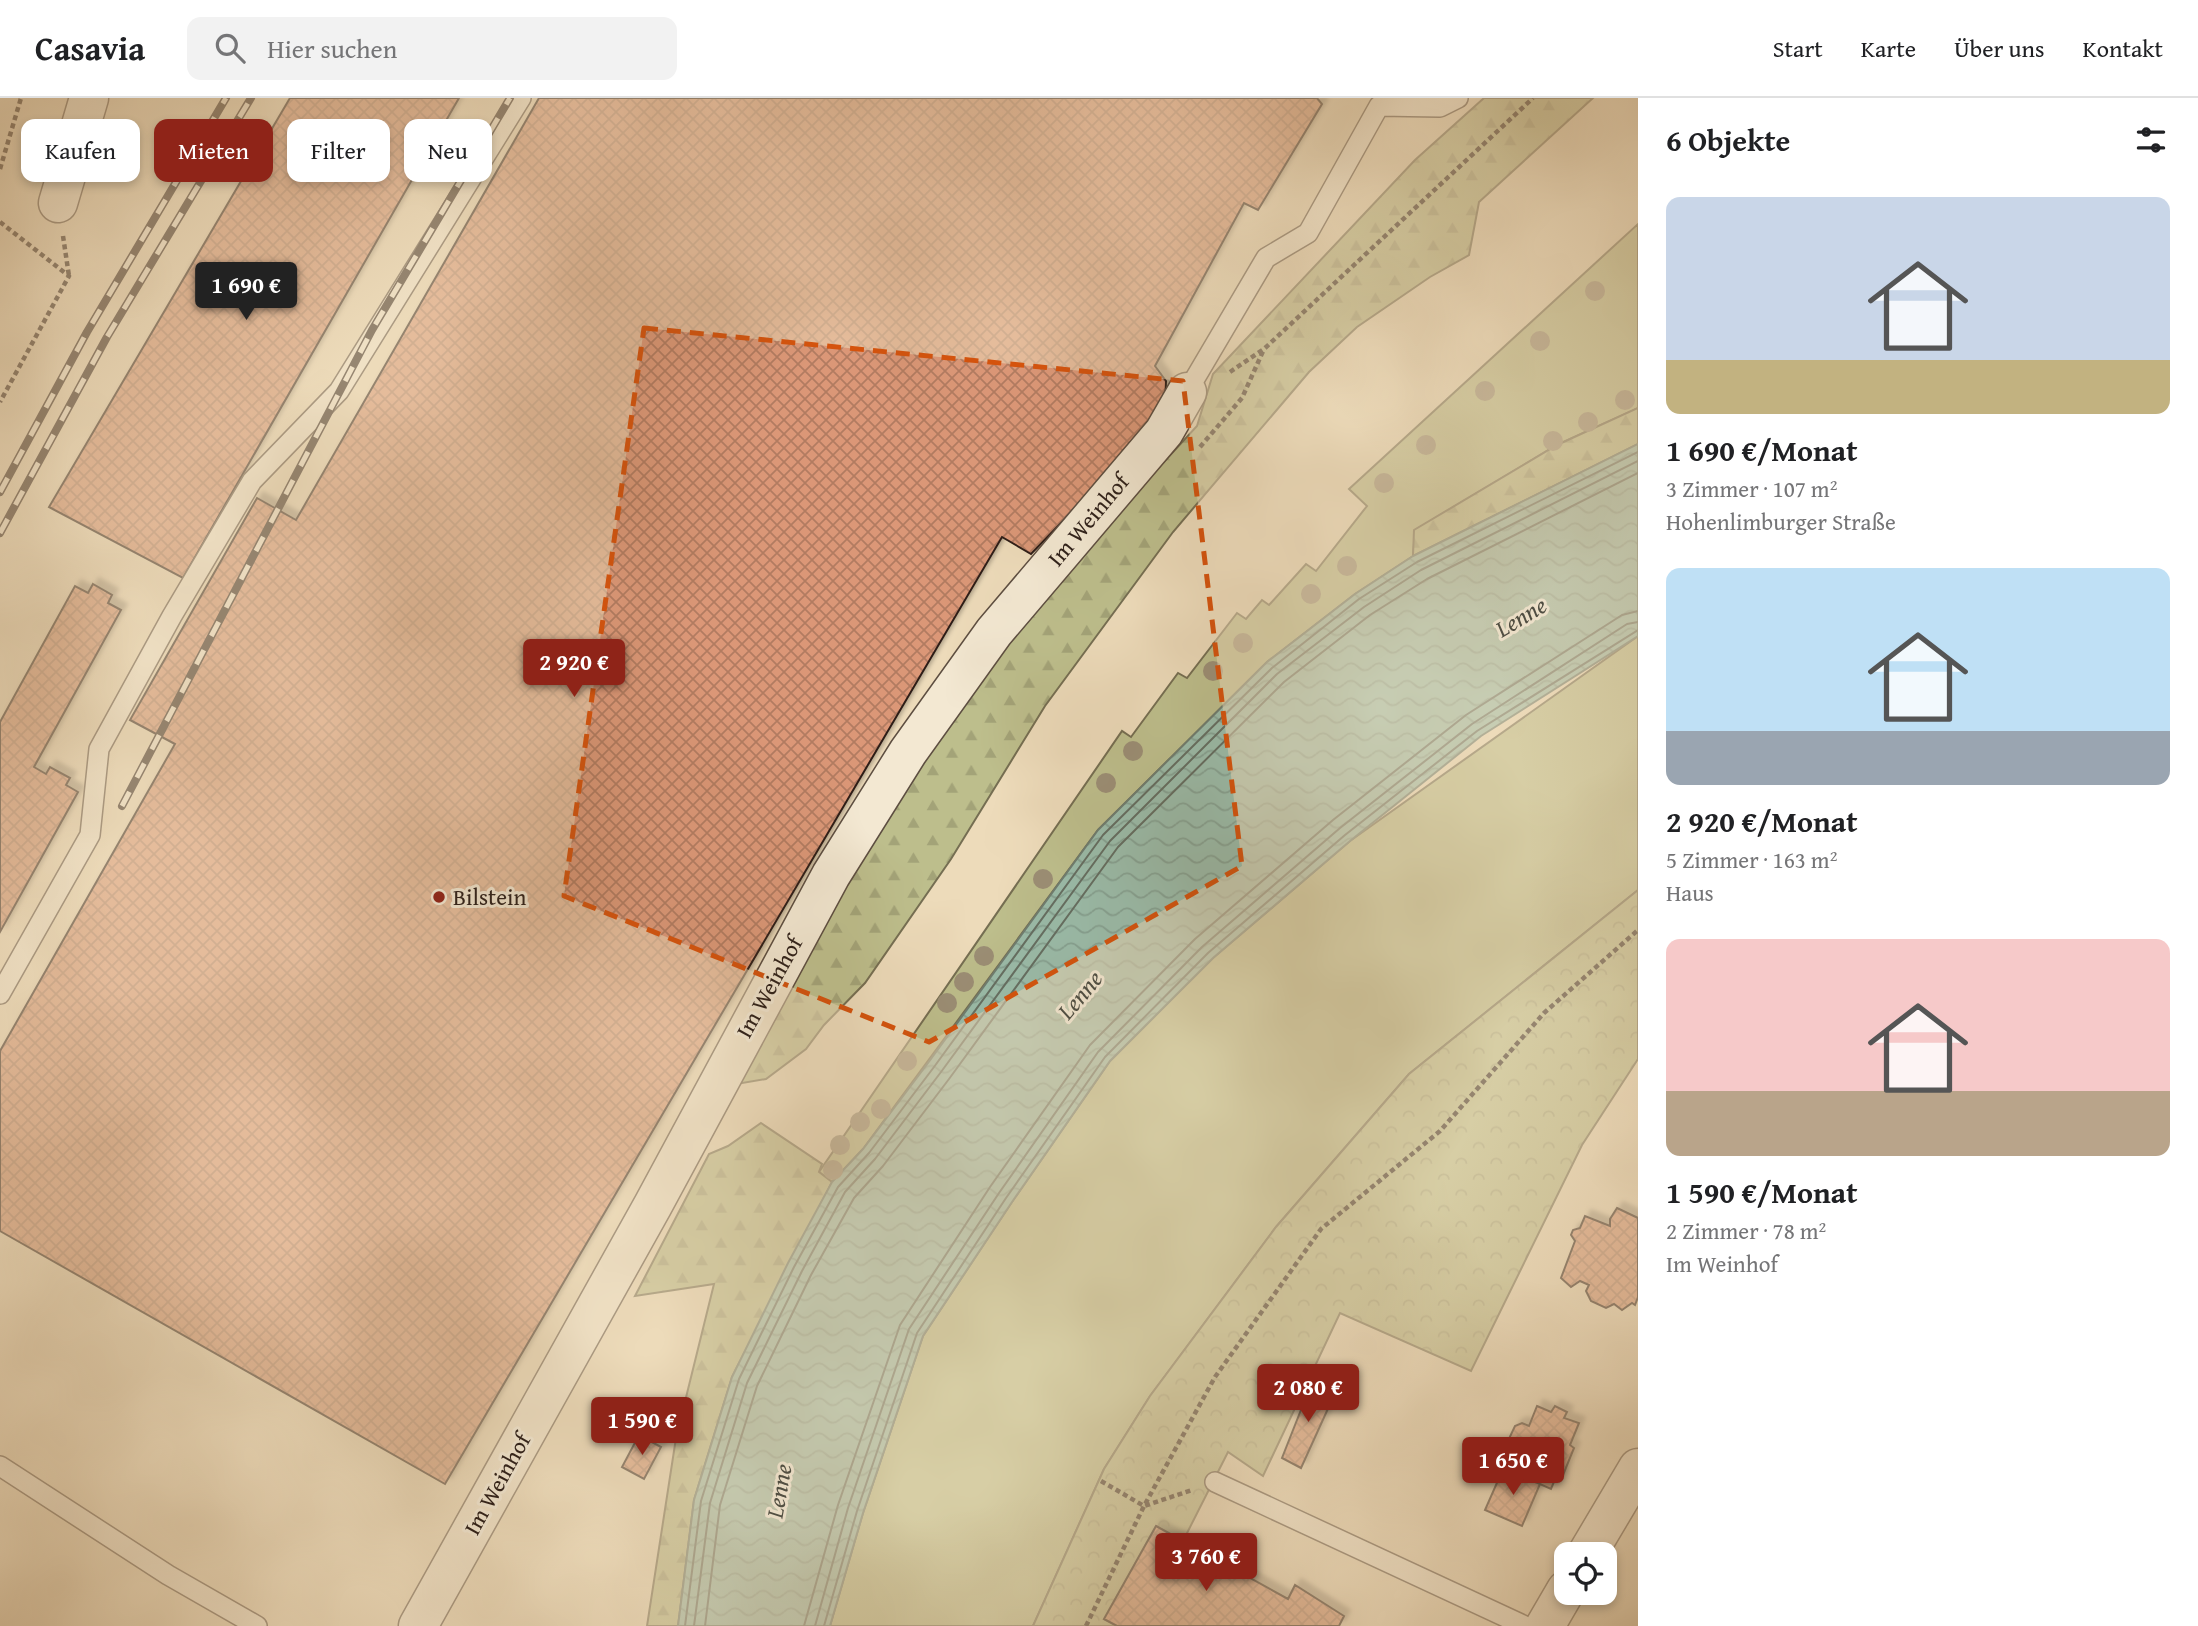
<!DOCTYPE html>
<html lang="de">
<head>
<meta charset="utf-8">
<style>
	:root { --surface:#fff; --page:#f2f2f2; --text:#202124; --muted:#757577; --line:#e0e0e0; --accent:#8f2418 }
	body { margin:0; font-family:"Gentium Book Plus",serif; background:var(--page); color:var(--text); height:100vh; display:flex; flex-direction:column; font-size:26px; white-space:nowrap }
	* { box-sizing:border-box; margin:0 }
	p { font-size:23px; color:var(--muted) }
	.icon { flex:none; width:38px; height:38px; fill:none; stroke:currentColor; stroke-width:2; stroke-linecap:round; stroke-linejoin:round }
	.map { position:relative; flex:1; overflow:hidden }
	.drawer { display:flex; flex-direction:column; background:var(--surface); width:560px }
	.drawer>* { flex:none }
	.hud { position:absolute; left:21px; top:21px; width:665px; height:63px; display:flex; gap:14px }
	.fabs { position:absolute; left:1554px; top:1444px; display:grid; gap:14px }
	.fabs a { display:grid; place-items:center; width:63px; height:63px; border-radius:14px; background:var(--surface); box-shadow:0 4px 10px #0003; font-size:35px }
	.price { position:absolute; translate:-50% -60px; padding:0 16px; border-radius:7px; background:var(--accent); color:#fff; font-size:23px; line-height:46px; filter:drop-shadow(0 2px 4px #0008) }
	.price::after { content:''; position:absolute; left:50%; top:42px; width:21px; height:16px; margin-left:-10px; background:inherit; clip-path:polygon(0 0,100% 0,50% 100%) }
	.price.selected { background:#222; color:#fff }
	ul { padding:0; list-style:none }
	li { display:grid; align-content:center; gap:14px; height:371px; padding:0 28px }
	li span { display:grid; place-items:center; height:217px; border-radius:14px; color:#555 }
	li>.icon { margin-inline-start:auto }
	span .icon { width:126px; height:126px; fill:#fffc; stroke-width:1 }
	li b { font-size:30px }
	h2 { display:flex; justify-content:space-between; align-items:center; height:84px; padding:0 28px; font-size:30px }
	.tag { padding:0 24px; border-radius:14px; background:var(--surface); box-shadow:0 4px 10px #0003; font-size:24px; line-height:63px }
	.tag.selected { background:var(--accent); color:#fff }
	header { display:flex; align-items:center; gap:42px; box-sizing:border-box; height:98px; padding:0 35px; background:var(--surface); border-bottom:2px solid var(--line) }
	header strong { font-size:33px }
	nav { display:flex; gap:38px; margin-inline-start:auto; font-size:24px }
	.search { width:490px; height:63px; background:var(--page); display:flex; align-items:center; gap:18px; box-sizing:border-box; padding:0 24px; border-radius:14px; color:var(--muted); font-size:26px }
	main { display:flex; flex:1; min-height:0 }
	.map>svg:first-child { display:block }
	.grass { fill:#bdbe8c; stroke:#756e52; stroke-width:2 }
	.forest { fill:url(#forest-firs); stroke:#756e52; stroke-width:2 }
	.park { fill:url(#park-crowns); stroke:#756e52; stroke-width:2 }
	.water { fill:url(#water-waves); stroke:#6e7d70; stroke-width:2 }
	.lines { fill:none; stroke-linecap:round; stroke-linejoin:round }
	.shore { stroke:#646e62; stroke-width:2 }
	.building { fill:url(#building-cross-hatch); stroke:#2d1f19; stroke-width:2; filter:url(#shadow) }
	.lane-casing { stroke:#5d4e41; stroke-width:22 }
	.street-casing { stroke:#5d4e41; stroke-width:41 }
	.path { stroke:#2d1f19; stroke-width:4.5; stroke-dasharray:5 3.5; stroke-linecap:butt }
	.lane { stroke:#f3e8d2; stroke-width:19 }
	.street { stroke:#f3e8d2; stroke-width:38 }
	.rail-casing { stroke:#2d1f19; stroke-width:8 }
	.rail { stroke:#f3e8d2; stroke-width:5; stroke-dasharray:16; stroke-linecap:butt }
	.tree { fill:#9b8e75 }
	.marked { fill:none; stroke:#d5530d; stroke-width:5; stroke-dasharray:14 9; stroke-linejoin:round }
	.poi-dot { fill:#8f2418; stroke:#f3e8d2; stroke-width:2.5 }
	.labels { text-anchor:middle; stroke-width:6; stroke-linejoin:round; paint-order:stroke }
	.street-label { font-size:23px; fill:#2d1f19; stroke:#f3e8d2 }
	.poi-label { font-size:23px; fill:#2d1f19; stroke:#f3e8d2; text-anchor:start }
	.water-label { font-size:24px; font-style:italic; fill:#4e4e44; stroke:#f3e8d2 }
</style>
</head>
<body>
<header>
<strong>Casavia</strong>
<div class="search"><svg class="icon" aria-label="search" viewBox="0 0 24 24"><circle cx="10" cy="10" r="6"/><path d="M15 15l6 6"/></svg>Hier suchen</div>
<nav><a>Start</a><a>Karte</a><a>Über uns</a><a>Kontakt</a></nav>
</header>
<main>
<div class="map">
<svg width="1638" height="1528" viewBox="0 0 1638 1528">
	<defs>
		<pattern id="forest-firs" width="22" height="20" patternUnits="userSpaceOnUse" patternTransform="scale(1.75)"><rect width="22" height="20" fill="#bdbe8c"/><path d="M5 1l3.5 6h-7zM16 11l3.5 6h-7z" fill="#a3a378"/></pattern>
		<pattern id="park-crowns" width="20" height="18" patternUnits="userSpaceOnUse" patternTransform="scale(1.75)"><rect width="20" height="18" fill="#bdbe8c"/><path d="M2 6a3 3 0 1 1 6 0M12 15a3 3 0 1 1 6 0" fill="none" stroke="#a3a378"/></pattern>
		<pattern id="water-waves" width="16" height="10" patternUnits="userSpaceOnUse" patternTransform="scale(1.75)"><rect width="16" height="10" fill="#9abcaa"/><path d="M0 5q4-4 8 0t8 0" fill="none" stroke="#85a192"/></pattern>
		<pattern id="building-cross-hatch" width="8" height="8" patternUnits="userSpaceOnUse" patternTransform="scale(1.75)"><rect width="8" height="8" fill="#db9777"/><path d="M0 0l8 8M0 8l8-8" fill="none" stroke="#b27b61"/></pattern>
		<filter id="shadow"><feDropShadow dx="6" dy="-6" stdDeviation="2" flood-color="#0004"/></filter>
	</defs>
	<rect width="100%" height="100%" fill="#eddbba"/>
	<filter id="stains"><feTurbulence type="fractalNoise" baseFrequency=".00286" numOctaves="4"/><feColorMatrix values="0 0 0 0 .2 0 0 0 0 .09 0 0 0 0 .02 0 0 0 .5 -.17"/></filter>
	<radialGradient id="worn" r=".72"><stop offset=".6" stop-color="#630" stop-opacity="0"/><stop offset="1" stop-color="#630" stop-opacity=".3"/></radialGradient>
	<path class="grass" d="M1638,126v184l-81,37 -142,85 -2,26 -58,38 -88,68 -169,168 -235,319 -31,33 -13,-10 303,-441 9,6 47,-64 9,5 50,-65 9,6 16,-19 7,5 37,-41 10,7 51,-65 -18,-17z
		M1638,538v254l-229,184 -133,153 -126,169 -46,73 -71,157h-203l33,-113 60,-177 89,-134 98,-141 103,-103 137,-117z"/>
	<path class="forest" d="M1484,0h109l-114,104 -10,53 -39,22 -73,50 -48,45 -136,160 -128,174 -94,153 -86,124 -41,42 -18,24 -40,30 -41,7 182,-307 72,-99 112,-139 106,-115 16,-52 202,-214z
		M1638,310v36l-225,112 1,-26 143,-85z
		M761,1025l61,41 -3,8 13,10 -100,195 -38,123 -16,126h-31l29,-188 38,-154 -79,12 74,-142 19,-8z"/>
	<path class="park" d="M1638,792v169l-56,86 -111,226 -131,-58 -77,163 -35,-24 -45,89 -27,-15 -52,93 13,7h-84l71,-157 46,-73 126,-169 133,-153z"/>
	<path class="water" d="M1638,346v192l-157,100 -131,105 -137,117 -103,103 -98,141 -89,134 -60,177 -33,113h-152l16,-126 38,-123 56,-114 44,-81 31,-33 65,-86 170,-233 169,-168 88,-68 58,-38z"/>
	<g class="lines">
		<path class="shore" d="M685,1528l16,-125 38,-122 55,-112 44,-80 31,-34 65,-86 169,-232 169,-167 87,-69 58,-37 221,-110
			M694,1528l16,-123 37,-120 55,-112 43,-79 30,-33 66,-87 169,-231 167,-167 87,-67 57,-37 217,-109
			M705,1528l15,-121 37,-119 54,-111 43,-77 29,-32 66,-87 169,-232 166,-165 86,-67 57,-36 211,-106
			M804,1528l34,-121 62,-180 90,-138 100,-142 105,-106 138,-119 133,-105 156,-100 16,-4
			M815,1528l33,-118 61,-179 90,-136 99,-141 104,-105 138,-119 132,-104 155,-100 11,-2
			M824,1528l33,-115 60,-178 89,-135 99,-141 103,-104 137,-118 132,-104 161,-101"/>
	</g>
	<path class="building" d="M290,0h169l-276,480 -134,-71z
		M539,0h778l5,6 -64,106 -14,-7 -89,163 11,15 -1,26 -15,24 -119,123 -29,-17 -557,947 -445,-253v-180l175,-307 -45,-24 127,-222 39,22z
		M93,486l19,11 -4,8 13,7 -87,157 12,7 4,-7 20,11 -4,7 12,7 -78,140v-210l75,-136 13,7z
		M1617,1110l21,10v79l-3,8 -3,-2 -10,7 -8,-6 -8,4 -15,-7 -5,-10 3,-6 -9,-4 -9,6 -10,-9 14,-37 -4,-6 2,-5 7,-2 5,-12 25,10v-7z
		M1312,1284l24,9 -35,77 -19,-10z
		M1537,1308l14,6 4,-6 12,6 -3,6 15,5 -9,22 4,3 -13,32 -5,-3 -5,12 -41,-18 6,-16 -7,-3 -3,-7 9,-19 7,-3 7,3z
		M639,1337l22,12 -17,32 -22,-12z
		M1503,1371l37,15 -18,42 -37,-16z
		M1156,1428l132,73 7,-14 49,31 -5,10h-222l-13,-7z"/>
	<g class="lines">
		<g class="lane-casing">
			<path id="lane" d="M1187,294l79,-134 42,-25 71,-127 61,1 18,-9
				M0,896l90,-159 9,-86 73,-133 80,-135 87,-90 182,-293
				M0,1368l168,109 89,51
				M1215,1384l310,144"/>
		</g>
		<g class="street-casing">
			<path id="street" d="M58,105l31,-105
				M1587,1456l51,-86
				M418,1528l235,-421 178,-330 77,-123 86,-120 170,-200 23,-40
				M1545,1528l21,-36"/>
		</g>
		<path class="path" d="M0,71l21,-71
			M0,124l69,54 -69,126
			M63,138l6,40
			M1230,274l34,-23 269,-251
			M1200,349l42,-49 22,-49
			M1101,1383l43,25 48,-16
			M1086,1528l58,-120 71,-129 106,-148 119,-98 104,-118 94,-83"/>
		<use href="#lane" class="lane"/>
		<use href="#street" class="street"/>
		<g class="rail-casing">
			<path id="rail" d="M0,394l87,-160 139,-234
				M0,435l107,-196 144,-239
				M122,708l250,-476 138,-232"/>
		</g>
		<use href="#rail" class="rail"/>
	</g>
	<g class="tree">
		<circle cx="1595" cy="193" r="10"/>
		<circle cx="1540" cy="243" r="10"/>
		<circle cx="1485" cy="293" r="10"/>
		<circle cx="1625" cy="302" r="10"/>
		<circle cx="1588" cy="324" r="10"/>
		<circle cx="1553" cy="343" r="10"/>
		<circle cx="1426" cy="347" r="10"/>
		<circle cx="1384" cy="385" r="10"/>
		<circle cx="1347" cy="468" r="10"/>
		<circle cx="1311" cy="496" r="10"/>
		<circle cx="1243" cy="545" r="10"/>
		<circle cx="1213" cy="573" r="10"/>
		<circle cx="1133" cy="653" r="10"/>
		<circle cx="1106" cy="685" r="10"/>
		<circle cx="1043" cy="781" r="10"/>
		<circle cx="984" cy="858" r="10"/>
		<circle cx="964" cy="884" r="10"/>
		<circle cx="947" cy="905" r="10"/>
		<circle cx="907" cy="963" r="10"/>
		<circle cx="881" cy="1011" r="10"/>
		<circle cx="860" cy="1024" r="10"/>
		<circle cx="840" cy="1047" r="10"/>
		<circle cx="833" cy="1072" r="10"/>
	</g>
	<path d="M0 0H1638V1528H0ZM644,230l539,53 59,485 -313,176 -365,-146z" fill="#eddbba" fill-opacity=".55" fill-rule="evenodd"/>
	<path class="marked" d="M644,230l539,53 59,485 -313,176 -365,-146z"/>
	<circle class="poi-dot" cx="439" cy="799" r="7"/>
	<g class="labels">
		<g class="street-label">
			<text transform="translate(1088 422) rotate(-50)" y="8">Im Weinhof</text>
			<text transform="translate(769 889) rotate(-61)" y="8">Im Weinhof</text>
			<text transform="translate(497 1386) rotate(-61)" y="8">Im Weinhof</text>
		</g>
		<g class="poi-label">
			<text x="453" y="807">Bilstein</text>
		</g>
		<g class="water-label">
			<text transform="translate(1521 519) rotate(-31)" y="8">Lenne</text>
			<text transform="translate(1080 897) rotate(-50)" y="8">Lenne</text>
			<text transform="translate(779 1393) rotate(-80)" y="8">Lenne</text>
		</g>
	</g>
	<rect width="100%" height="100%" filter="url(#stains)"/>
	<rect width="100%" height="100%" fill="url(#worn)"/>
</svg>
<div class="fabs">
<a><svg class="icon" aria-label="locate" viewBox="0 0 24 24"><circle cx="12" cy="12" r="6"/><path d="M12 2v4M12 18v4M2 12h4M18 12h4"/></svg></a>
</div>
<b class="price selected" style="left:246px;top:224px">1 690 €</b>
<b class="price" style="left:574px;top:601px">2 920 €</b>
<b class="price" style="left:1308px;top:1326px">2 080 €</b>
<b class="price" style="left:642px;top:1359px">1 590 €</b>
<b class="price" style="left:1513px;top:1399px">1 650 €</b>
<b class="price" style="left:1206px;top:1495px">3 760 €</b>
<div class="hud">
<a class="tag">Kaufen</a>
<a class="tag selected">Mieten</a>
<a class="tag">Filter</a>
<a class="tag">Neu</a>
</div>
</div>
<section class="drawer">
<h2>6 Objekte<svg class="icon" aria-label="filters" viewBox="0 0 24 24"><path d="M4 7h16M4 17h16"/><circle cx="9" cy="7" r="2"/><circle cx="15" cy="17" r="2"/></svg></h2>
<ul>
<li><span style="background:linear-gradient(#c9d6e8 75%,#c2b280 0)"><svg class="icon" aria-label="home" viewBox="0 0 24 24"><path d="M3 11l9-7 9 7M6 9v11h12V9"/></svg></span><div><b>1 690 €/Monat</b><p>3 Zimmer · 107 m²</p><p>Hohenlimburger Straße</p></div></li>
<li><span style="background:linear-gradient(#bfe0f5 75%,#9aa5b1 0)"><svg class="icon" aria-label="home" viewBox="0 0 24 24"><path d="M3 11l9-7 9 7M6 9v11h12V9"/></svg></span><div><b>2 920 €/Monat</b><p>5 Zimmer · 163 m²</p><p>Haus</p></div></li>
<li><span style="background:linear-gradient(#f6c9c9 70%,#b9a48a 0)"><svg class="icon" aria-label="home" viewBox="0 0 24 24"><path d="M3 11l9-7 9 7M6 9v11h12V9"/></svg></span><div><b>1 590 €/Monat</b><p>2 Zimmer · 78 m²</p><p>Im Weinhof</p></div></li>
</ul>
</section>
</main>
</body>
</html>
